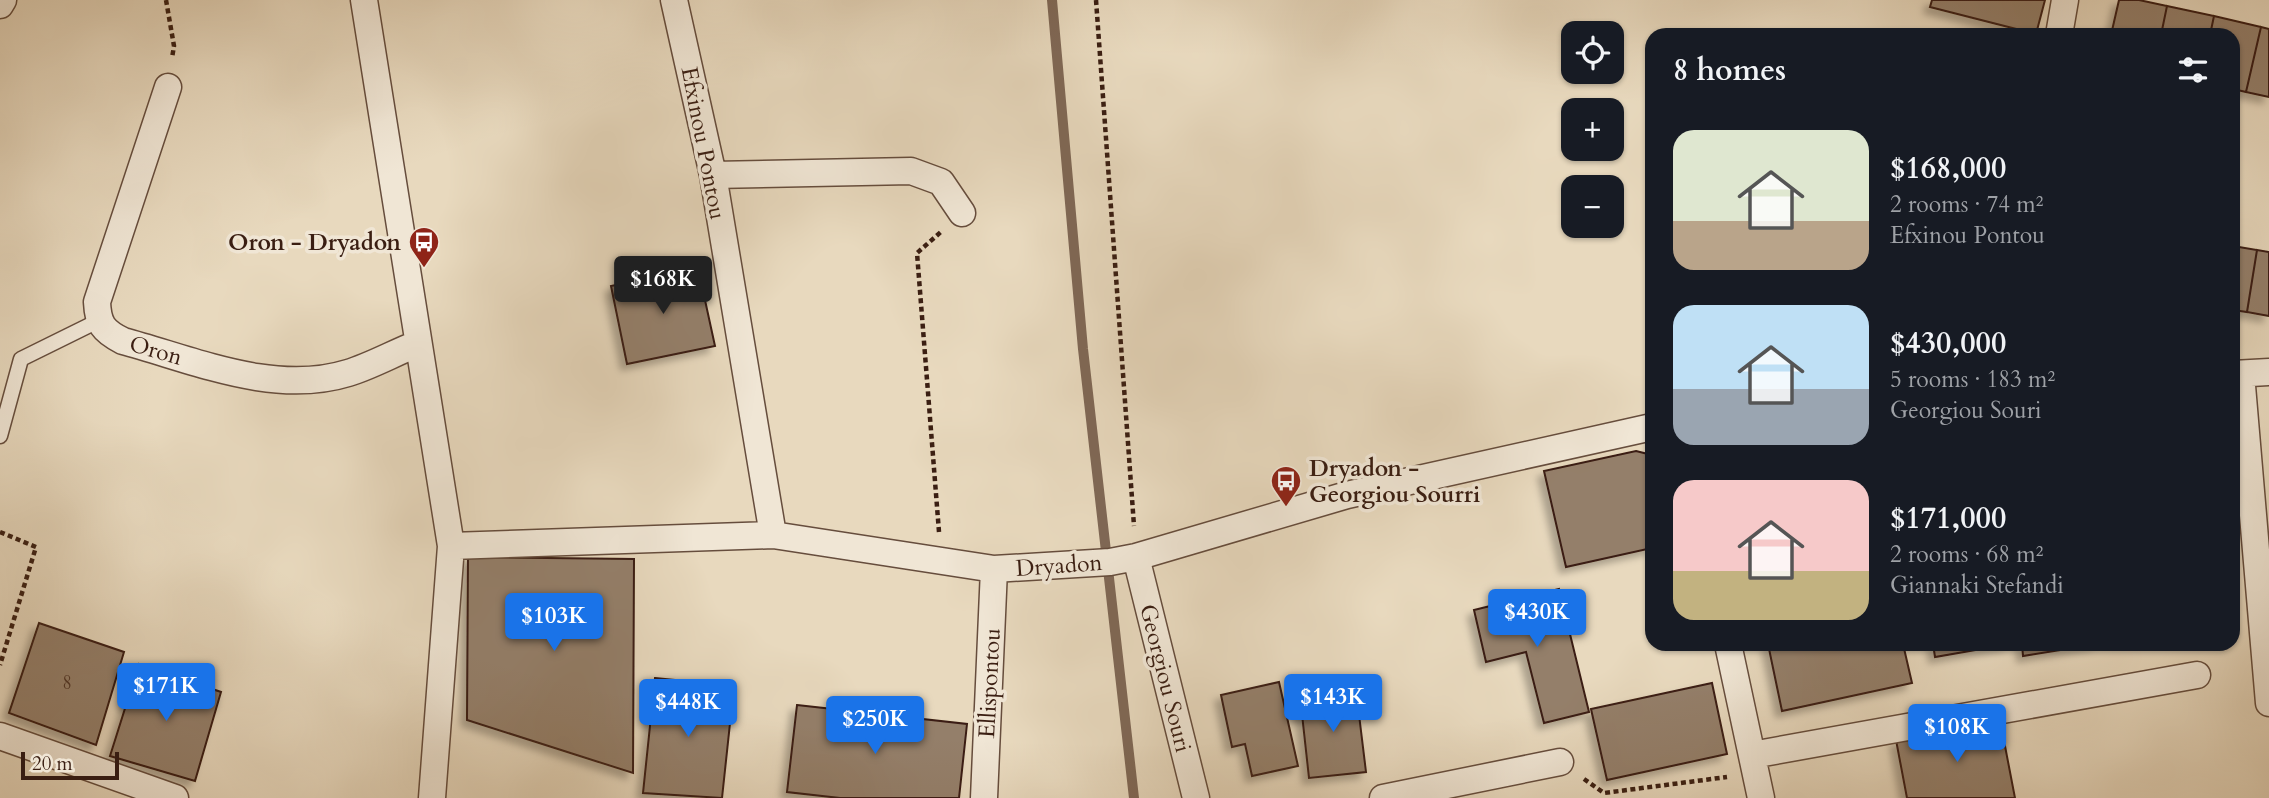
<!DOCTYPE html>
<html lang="en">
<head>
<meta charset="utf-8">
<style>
	:root { --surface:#171b24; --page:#20242c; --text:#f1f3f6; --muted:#9ea1a6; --accent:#1a73e8 }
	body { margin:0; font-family:Cardo,serif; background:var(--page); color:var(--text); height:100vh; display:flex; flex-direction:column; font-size:26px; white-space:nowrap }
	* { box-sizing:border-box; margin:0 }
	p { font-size:23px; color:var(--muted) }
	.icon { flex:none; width:38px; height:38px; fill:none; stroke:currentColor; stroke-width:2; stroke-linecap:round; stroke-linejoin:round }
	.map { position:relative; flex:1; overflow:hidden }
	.panel { position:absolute; left:1645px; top:28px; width:595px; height:623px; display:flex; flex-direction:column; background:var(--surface); border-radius:21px; box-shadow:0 2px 5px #0004 }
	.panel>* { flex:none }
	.buttons { position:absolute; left:1561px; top:21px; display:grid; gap:14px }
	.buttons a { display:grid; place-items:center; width:63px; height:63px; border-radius:14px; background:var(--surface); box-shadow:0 2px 5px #0004; font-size:35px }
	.scale { position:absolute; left:21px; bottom:18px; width:98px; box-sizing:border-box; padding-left:7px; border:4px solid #3a1e12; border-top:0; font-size:19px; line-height:24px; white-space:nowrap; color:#3a1e12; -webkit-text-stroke:5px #f0e6d5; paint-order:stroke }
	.price { position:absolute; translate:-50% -60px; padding:0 16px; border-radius:7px; background:var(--accent); color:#fff; font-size:23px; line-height:46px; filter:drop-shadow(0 2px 4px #0008) }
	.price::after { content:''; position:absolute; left:50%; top:42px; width:21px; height:16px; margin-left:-10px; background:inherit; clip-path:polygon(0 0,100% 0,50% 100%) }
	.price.active { background:#222; color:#fff }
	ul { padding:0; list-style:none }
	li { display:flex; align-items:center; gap:21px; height:175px; padding:0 28px }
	li span { display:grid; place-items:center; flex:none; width:196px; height:140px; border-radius:21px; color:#555 }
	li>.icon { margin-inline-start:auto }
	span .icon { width:84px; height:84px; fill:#fffc; stroke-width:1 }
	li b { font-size:30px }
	h2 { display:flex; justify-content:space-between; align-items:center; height:84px; padding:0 28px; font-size:30px }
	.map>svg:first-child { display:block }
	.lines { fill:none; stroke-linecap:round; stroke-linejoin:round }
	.stream { stroke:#7f6856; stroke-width:10 }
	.building { fill:#947f6b; stroke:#3a1e12; stroke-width:2; filter:url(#shadow) }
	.service-casing { stroke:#664d3d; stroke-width:17 }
	.minor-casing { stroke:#664d3d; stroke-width:29 }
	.path { stroke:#3a1e12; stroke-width:4.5; stroke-dasharray:5 3.5; stroke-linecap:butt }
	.service { stroke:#f0e6d5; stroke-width:14 }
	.minor { stroke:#f0e6d5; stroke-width:26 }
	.labels { text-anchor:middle; stroke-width:7; stroke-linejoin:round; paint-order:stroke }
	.number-label { font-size:19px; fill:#503628 }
	.street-label { font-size:23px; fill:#3a1e12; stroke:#f0e6d5 }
	.poi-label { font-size:23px; font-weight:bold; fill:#3a1e12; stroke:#f0e6d5; text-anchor:end }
</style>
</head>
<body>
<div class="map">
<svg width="2269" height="798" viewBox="0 0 2269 798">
	<defs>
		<filter id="shadow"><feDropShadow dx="-6" dy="6" stdDeviation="3.5" flood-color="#0004"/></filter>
	</defs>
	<rect width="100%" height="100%" fill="#e8d9be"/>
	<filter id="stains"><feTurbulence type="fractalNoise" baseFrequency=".00286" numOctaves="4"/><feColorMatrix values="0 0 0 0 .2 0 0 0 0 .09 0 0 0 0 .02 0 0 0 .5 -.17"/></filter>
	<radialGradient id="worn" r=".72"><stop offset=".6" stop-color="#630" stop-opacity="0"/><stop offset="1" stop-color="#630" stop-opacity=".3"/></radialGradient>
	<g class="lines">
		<path class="stream" d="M1052,0l31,349 51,449"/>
	</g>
	<path class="building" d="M1932,0h113l-9,34 -106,-27z
		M2119,0h20l28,6 -6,29h-50z
		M2167,6l47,10 -4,19h-49z
		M2214,16l47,11 -15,65 -13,-3v-54h-23z
		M2261,27l8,2v68l-23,-5z
		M2233,246l24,4 -10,62 -14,-2z
		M2257,250l12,2v64l-22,-4z
		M698,268l17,78 -88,18 -16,-78z
		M1636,451l16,4v93l-86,19 -22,-96z
		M468,557l166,2 -1,214 -166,-53z
		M1559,589l30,123 -45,11 -18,-71 -40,10 -12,-52z
		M39,623l85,29 -28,93 -87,-32z
		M1768,644h135l9,39 -130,28z
		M1933,644h77l-75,13z
		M2022,644h76l-75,12z
		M139,664l82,28 -26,89 -85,-25z
		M655,678l79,8 -12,112 -79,-5z
		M1279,682l19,84 -46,10 -7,-32 -13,3 -11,-52z
		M1712,683l15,71 -120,26 -16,-71z
		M1356,690l10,82 -57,6 -9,-82z
		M797,705l170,19 -8,74h-119l-53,-6z
		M2000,720l15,78h-108l-11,-58z"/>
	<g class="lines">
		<g class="service-casing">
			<path id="service" d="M0,436l21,-77 77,-38"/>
		</g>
		<g class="minor-casing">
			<path id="minor" d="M364,0l87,546 -19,252
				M674,0l39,175 60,360
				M0,5l3,-5
				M2059,35l6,-35
				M168,87l-71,215c1,22 6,29 26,39 71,19 151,55 225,32 23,-7 46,-20 69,-29
				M713,175l198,-4 30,11 21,31
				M2233,374l36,-2
				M2241,374l28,329
				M451,546l322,-11 221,34 116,-7 26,-5 211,-62 305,-68
				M1136,557l60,241
				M1728,644l33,154
				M0,736l175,62
				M1752,755l445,-80
				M984,798l10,-229
				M1383,798l177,-36"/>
		</g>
		<path class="path" d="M166,0l8,46 -2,12
			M1096,0l38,526
			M0,532l36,15 -36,118
			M939,532l-22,-279 25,-22
			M1584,779l20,14 123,-16"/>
		<use href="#service" class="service"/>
		<use href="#minor" class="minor"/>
	</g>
	<defs>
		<g id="bus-pin" transform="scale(1.575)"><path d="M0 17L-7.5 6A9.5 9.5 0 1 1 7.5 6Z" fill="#8f2418" stroke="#f0e6d5"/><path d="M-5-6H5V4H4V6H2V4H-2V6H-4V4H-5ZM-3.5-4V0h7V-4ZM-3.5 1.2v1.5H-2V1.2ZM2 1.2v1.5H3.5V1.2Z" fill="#fff"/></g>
	</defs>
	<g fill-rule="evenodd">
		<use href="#bus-pin" x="424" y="242"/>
		<use href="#bus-pin" x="1286" y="481"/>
	</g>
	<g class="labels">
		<g class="number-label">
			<text x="67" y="689">8</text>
		</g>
		<g class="street-label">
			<text transform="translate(704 143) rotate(79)" y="8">Efxinou Pontou</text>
			<text transform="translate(156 350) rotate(16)" y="8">Oron</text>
			<text transform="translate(1059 565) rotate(-4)" y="8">Dryadon</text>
			<text transform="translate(1166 678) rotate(76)" y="8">Georgiou Souri</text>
			<text transform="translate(989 683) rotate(-87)" y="8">Ellispontou</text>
		</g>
		<g class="poi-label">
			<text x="401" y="250">Oron - Dryadon</text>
			<text x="1309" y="476" text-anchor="start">Dryadon -<tspan x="1309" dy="26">Georgiou Sourri</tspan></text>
		</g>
	</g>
	<rect width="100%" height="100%" filter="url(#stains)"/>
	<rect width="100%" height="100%" fill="url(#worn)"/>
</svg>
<div class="buttons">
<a><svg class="icon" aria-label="locate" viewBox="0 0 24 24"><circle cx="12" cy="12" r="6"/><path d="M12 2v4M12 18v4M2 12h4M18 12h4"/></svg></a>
<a>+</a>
<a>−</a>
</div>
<div class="scale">20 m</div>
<b class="price active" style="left:663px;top:316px">$168K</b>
<b class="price" style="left:1537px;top:649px">$430K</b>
<b class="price" style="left:554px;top:653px">$103K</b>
<b class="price" style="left:166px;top:723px">$171K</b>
<b class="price" style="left:1333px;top:734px">$143K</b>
<b class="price" style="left:688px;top:739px">$448K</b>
<b class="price" style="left:875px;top:756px">$250K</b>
<b class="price" style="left:1957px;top:764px">$108K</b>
<section class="panel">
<h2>8 homes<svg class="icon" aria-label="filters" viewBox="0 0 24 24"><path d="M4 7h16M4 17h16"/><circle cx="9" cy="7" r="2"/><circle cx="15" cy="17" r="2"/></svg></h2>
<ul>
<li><span style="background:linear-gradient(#dfe7d0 65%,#b9a48a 0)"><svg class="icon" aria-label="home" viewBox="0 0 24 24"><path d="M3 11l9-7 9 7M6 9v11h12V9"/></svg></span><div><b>$168,000</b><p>2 rooms · 74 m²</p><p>Efxinou Pontou</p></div></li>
<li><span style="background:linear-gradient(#bfe0f5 60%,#9aa5b1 0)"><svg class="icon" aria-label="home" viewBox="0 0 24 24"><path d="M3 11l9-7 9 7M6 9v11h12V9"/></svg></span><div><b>$430,000</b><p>5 rooms · 183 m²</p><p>Georgiou Souri</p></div></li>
<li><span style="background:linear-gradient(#f6c9c9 65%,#c2b280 0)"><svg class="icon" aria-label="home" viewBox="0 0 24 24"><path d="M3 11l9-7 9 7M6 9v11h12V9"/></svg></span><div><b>$171,000</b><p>2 rooms · 68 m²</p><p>Giannaki Stefandi</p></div></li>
</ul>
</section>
</div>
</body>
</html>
